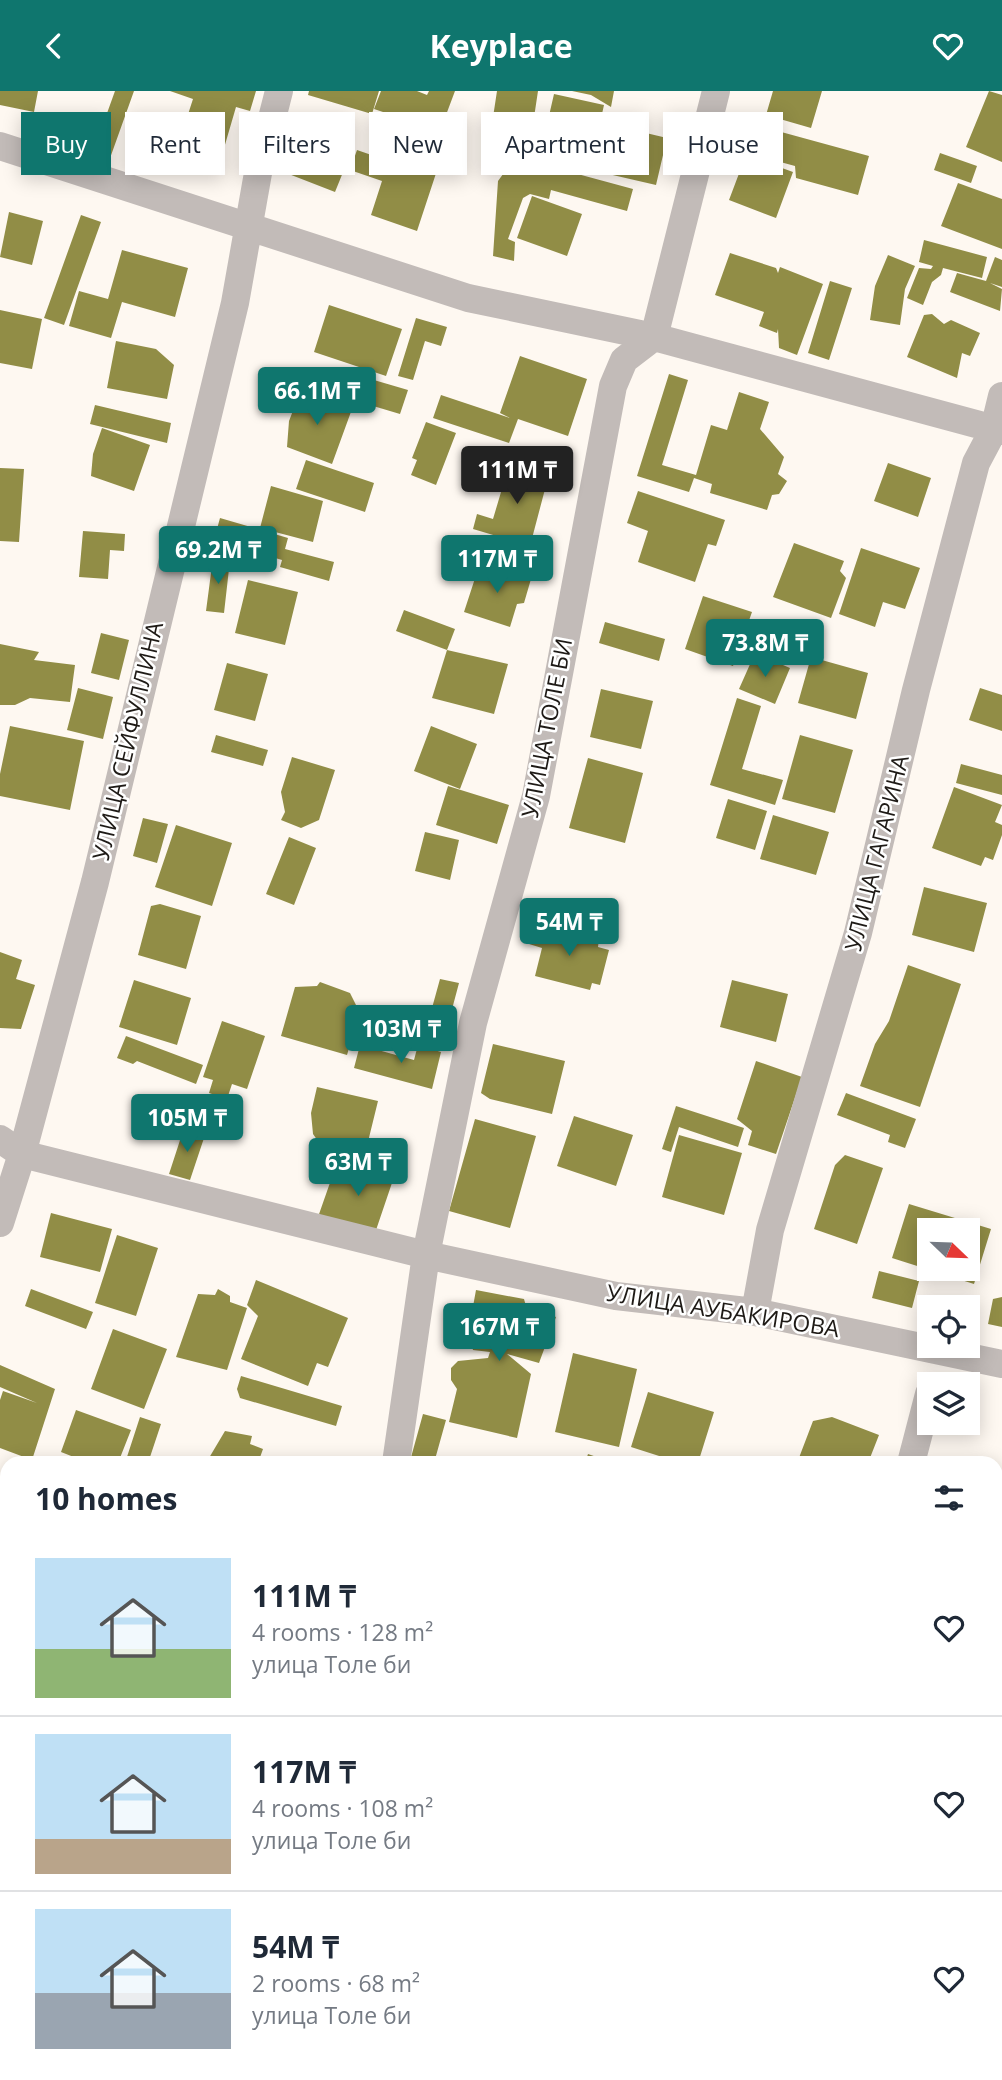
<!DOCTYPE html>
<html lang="en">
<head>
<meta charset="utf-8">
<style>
	:root { --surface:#fff; --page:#f6f6f7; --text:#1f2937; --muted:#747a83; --line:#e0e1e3; --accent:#0f766e }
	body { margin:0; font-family:"Open Sans",sans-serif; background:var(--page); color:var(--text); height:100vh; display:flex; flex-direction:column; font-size:26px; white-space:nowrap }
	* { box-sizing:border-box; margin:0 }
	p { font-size:23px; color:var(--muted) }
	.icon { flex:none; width:38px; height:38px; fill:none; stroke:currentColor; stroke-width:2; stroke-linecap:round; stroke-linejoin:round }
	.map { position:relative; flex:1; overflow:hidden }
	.drawer { position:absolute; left:0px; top:1365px; width:1003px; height:625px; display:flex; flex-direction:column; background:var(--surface); border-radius:21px 21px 0 0; box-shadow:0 4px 18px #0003 }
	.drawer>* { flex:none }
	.guide { position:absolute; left:21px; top:21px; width:961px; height:63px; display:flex; gap:14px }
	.needle { width:46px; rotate:113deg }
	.controls { position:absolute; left:917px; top:1127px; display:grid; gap:14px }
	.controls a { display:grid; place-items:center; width:63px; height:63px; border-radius:0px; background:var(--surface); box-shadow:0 4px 18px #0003; font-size:35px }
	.price { position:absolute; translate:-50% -60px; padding:0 16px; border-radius:7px; background:var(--accent); color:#fff; font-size:23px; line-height:46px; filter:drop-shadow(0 2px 4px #0008) }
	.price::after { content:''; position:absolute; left:50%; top:42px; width:21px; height:16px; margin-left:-10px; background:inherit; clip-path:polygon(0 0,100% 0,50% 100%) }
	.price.on { background:#222; color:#fff }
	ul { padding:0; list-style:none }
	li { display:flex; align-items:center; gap:21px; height:175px; padding:0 35px }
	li+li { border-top:2px solid var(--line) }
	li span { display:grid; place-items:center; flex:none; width:196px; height:140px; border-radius:0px; color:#555 }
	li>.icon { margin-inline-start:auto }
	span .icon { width:84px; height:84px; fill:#fffc; stroke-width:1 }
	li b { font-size:30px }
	h2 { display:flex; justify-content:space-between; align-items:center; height:84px; padding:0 35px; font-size:30px }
	.pill { padding:0 24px; border-radius:0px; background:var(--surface); box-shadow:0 4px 18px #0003; font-size:24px; line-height:63px }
	.pill.on { background:var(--accent); color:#fff }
	header { display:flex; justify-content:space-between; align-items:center; height:91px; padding:0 35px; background:var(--accent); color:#fff; font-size:32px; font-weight:700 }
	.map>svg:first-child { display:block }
	.building { fill:#918d46; fill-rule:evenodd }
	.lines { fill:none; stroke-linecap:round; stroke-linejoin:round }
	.street { stroke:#c2bbb8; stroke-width:28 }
	.labels { text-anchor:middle; stroke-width:5; stroke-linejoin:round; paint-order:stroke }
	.street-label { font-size:23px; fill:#1e1a16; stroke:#fff }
</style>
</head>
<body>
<header><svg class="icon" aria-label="back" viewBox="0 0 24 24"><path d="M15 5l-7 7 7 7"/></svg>Keyplace<svg class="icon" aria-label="heart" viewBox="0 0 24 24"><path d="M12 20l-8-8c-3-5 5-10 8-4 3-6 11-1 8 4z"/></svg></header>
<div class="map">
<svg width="1002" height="1989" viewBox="0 0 1002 1989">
	<rect width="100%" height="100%" fill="#fef8f1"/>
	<path class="building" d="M0,0h38l-4,21 -34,-7z
		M115,0h19l-25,70 -17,-6z
		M170,0h86l-6,20 -14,-4 -14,48 -43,-13 14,-43z
		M309,0h70l-7,23 -64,-19z
		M381,0h36l10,4 2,-4h26l-15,40 -66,-22z
		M497,0h41l-8,53 -40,-7z
		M572,0h42l-3,16 -20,-12z
		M773,0h49l-11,37 -45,-13z
		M989,0l13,4v67l-36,-15z
		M554,3l50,11 -11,49 -50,-12z
		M395,32l52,17 -30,91 -46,-16 11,-34 -32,-11 7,-20 26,9z
		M763,36l106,29 -11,39 -62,-17 -1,-12 -40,-11z
		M298,37l54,22 -17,42 -54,-21z
		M646,42l21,5 -11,47 -65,-15 4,-15 43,10z
		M940,62l37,13 -6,17 -37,-13z
		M746,64l47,17 -17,46 -47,-18z
		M526,69l107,29 -6,22 -76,-21 -2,9 -19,-5 -7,4 -15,41 7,3 -1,19 -21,-5 5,-75 8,-11z
		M958,92l44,16v50l-61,-23z
		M532,105l50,18 -15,42 -50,-18z
		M9,121l34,9 -11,44 -32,-8z
		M81,124l20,7 -37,103 -20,-7z
		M924,149l63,17 -5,21 -39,-10 -2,7 -9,7 -9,23 -16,-7 12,-30 12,1 2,-3 -14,-4z
		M122,159l66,18 -13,49 -53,-15 -11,36 -42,-12 10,-35 29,8z
		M730,162l46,15 2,5 2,-6 43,17 -26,71 -18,-7 -1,-19 -1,4 -18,-7 5,-14 -49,-17z
		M888,164l27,11 -10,23 -5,36 -30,-5 5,-34z
		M995,166l7,3v27l-12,-4 12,6 -2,22 -50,-19 7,-19 29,8z
		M830,190l22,7 -23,72 -21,-7z
		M329,214l73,24 -16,47 -72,-24z
		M0,219l42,9 -10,50 -32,-6z
		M932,223l12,10 7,-4 29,13 -10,23 -8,-3 -5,25 -50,-21 17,-42z
		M416,227l31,9 -6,19 -16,-5 -12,39 -15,-4z
		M116,250l40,8 18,16 -7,34 -60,-11z
		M520,265l67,23 -19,57 -50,-17 -9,24 -76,-25 8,-23 69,23 -10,-5z
		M350,282l58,17 -8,24 -57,-17z
		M669,283l19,6 -26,85 34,10 15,-50 16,5 12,-38 30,10 -9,27 24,28 -6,17 9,7 -8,13 -7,1 -5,15 -57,-17 2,-9 -18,-6 -5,14 -52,-16z
		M301,299l51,19 -20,55 -45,-17 2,-26z
		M95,314l76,18 -4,20 -77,-19z
		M426,331l30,11 -20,52 -25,-10 6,-15 -5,-2z
		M102,337l48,17 -16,46 -43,-15 2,-22z
		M306,369l68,23 -9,29 -69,-23z
		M510,371l39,12 -19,72 -57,-17 4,-15 16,5z
		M888,372l43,15 -13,39 -44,-16z
		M0,377l24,1 -5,73 -19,-1z
		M271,395l52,15 -10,41 -53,-14z
		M638,400l87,29 -9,26 -8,-2 -13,38 -57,-20 10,-31 -21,-8z
		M220,427l68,20 -3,11 49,13 -5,19 -49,-14 2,-7 -68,-20z
		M83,440l42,3 -1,17 -14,-1 -2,29 -29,-2z
		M794,452l50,18 -4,10 6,7 -15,40 -58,-21z
		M861,457l59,20 -15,41 -22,-7 -8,25 -36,-13z
		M213,467l17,2 -6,53 -18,-2z
		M480,472l51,16 -7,24 -7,1 -7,23 -46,-15z
		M248,489l50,12 -13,53 -50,-12z
		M703,505l49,16 -19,54 -48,-17z
		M404,519l51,19 -8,21 -51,-19z
		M605,531l60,17 -6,22 -60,-18z
		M101,542l28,7 -10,40 -28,-7z
		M0,553l39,8 -5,8 41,5 -5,37 -40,-4 -15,7h-15z
		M447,559l61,14 -14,50 -62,-16z
		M755,562l35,15 -15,36 -36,-15z
		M811,566l57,16 -12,46 -58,-16z
		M227,572l41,11 -13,47 -41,-11z
		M78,597l35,9 -10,42 -36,-9z
		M980,597l22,7v36l-33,-11z
		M601,598l52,12 -12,48 -51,-12z
		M737,607l24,8 -19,63 41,11 -8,25 -65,-20z
		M10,635l74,15 -14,69 -70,-14v-22z
		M431,635l46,18 -17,45 -46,-18z
		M216,644l52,15 -5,16 -52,-14z
		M800,644l53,15 -18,63 -53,-14z
		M292,666l43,13 -16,50 -18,8 -20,-8 4,-8 -4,-20z
		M588,667l55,15 -18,70 -56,-15z
		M961,673l41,11v20l-46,-12z
		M448,695l61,19 -12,39 -61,-19z
		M954,696l48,18 -7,17 7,3v10l-9,25 -8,-3 -4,9 -49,-18z
		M728,708l39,12 -12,39 -39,-12z
		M773,724l56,17 -13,43 -56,-16z
		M143,727l25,6 -11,39 -24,-7z
		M176,734l56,18 -20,63 -57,-19z
		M425,741l34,8 -9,40 -35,-9z
		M289,746l27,11 -22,57 -28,-11z
		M924,796l63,16 -13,49 -62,-17z
		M160,813l41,12 -15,53 -48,-14 13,-49z
		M550,836l49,12 -1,8 11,3 -9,35 -8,-2 -2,7 -55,-14 7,-28 -13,-4 4,-16 15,4z
		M0,861l22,8 -6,19 19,6 -14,44 -21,-1z
		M908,874l53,19 -41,123 -60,-21 15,-42 14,-23z
		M440,888l19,4 -8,30 -19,-5z
		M134,889l57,18 -14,47 -58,-18z
		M732,889l56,14 -12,48 -56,-15z
		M320,891l30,11 13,26 -10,16 -6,20 -66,-19 14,-49 22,-1z
		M222,930l43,15 -18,53 -15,-5 -5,15 -18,-6 4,-13 -10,-3z
		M126,945l77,29 -7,19 -59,-23 -4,3 -16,-6z
		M493,953l72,17 -13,53 -62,-15 -9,-6z
		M360,954l54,15 4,-15 23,7 -9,37 -78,-21z
		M756,970l46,16 -26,77 -28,-9 4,-14 -15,-12z
		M317,996l61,14 -14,57 -27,-6 -17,-8 -7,-10 -2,-21z
		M846,1002l70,26 -11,29 -17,-6 2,-7 -53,-20z
		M676,1015l68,22 -6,19 -59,-20 -8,25 -9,-3z
		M574,1025l59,19 -17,51 -59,-20z
		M475,1028l61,17 -26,92 -61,-17z
		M184,1037l21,7 -15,45 -21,-6z
		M679,1044l63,18 -18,62 -62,-18z
		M845,1064l38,13 -26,76 -43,-15 21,-64z
		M355,1069l40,14 -21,62 -56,-19 14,-40 16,5z
		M909,1113l82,25 -17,55 -82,-26zM929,1139h39v39h-39z
		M51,1122l61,16 -12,43 -60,-15z
		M117,1144l41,13 -22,68 -41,-13z
		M879,1180l40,10 -7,27 -40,-10z
		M256,1189l92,38 -20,49 -11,-4 -9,23 -67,-27 17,-43 -11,-11z
		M31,1198l62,23 -7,17 -61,-23z
		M218,1198l12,7v6l17,6 -20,62 -51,-13 22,-63 17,1z
		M476,1199l48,9 2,7 30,11 -17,46 -32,-9 24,20 -14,64 -68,-16 8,-33 -6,-9v-12l7,-7 30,-3 2,-6 -17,-2 -5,-16z
		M1002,1206v30l-14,-3 5,-25z
		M113,1238l54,20 -23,60 -53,-20z
		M573,1262l64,16 -18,78 -64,-15z
		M0,1274l55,24 -23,71 -32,-12v-48l3,-9 34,12 -37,-16z
		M241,1285l101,30 -6,20 -96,-28 -3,-9z
		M648,1301l66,20 -16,51h-17l-50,-16z
		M76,1319l55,20 -13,33h-29l-28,-11z
		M423,1323l23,6 -12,43 -24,-2z
		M140,1326l21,7 -13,39h-23z
		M832,1326l47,18 -11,28h-71l16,-42z
		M225,1340l27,5 -2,8 13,5 -5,14h-52z
		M588,1363l26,9h-29z
		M0,1418l7,2v55l-7,-3z
		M0,1545l7,2v13l-5,12z
		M996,1562l6,3v47l-6,-2z
		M996,1612l6,2v37l-6,-3z
		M6,1704h1v58l-7,-2v-37z
		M7,1810v31h-2l-4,-30z
		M221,1983h16v6h-71z
		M243,1983h47v6h-46z
		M294,1983h34v6h-33z
		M389,1983h6l11,4 -19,2z
		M530,1983h57l-2,6h-56z
		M643,1983h21l25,6h-48z
		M709,1983h17v6h-18z
		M730,1983h21l-1,6h-21z
		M894,1983h75l-2,6h-75z"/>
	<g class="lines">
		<path class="street" d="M0,55l468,152 186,39 348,94
			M0,1048l22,15 404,101 190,41 139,16 247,52
			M0,1132l22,-69 73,-272 140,-579 23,-130 21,-82
			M755,1221l15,-82 88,-297 58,-243 60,-227 18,-34 8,-33
			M396,1372l30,-208 47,-232 63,-227 77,-410 11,-26 30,-23 62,-246
			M911,1372l18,-69
			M426,1983l18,6
			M2,1989l40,-6
			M849,1989l1,-6"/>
	</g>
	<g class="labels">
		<g class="street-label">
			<text transform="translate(547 637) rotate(-79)" y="8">УЛИЦА ТОЛЕ БИ</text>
			<text transform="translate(128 650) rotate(-77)" y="8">УЛИЦА СЕЙФУЛЛИНА</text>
			<text transform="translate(877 762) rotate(-76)" y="8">УЛИЦА ГАГАРИНА</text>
			<text transform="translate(723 1220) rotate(9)" y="8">УЛИЦА АУБАКИРОВА</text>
		</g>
	</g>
</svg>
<div class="controls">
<a><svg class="needle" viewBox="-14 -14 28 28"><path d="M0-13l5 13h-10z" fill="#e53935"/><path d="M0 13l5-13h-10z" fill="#747a83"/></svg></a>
<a><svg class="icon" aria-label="locate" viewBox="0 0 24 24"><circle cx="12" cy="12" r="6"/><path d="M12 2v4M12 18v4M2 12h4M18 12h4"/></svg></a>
<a><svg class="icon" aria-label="layers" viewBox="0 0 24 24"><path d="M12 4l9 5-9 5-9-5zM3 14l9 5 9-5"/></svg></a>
</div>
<b class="price" style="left:317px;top:336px">66.1M ₸</b>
<b class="price on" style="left:517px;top:415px">111M ₸</b>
<b class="price" style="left:218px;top:495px">69.2M ₸</b>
<b class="price" style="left:497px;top:504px">117M ₸</b>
<b class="price" style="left:765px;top:588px">73.8M ₸</b>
<b class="price" style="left:569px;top:867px">54M ₸</b>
<b class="price" style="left:401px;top:974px">103M ₸</b>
<b class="price" style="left:187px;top:1063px">105M ₸</b>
<b class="price" style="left:358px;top:1107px">63M ₸</b>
<b class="price" style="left:499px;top:1272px">167M ₸</b>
<div class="guide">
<a class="pill on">Buy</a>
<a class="pill">Rent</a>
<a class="pill">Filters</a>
<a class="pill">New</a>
<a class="pill">Apartment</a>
<a class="pill">House</a>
</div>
<section class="drawer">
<h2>10 homes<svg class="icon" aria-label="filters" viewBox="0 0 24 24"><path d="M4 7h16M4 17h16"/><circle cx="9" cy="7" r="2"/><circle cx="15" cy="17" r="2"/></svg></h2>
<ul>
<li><span style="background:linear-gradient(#bfe0f5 65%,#8fb573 0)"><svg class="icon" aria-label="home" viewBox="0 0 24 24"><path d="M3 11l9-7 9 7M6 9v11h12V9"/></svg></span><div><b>111M ₸</b><p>4 rooms · 128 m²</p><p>улица Толе би</p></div><svg class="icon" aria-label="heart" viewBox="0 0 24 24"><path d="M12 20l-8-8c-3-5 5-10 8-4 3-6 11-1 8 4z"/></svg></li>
<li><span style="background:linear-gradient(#bfe0f5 75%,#b9a48a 0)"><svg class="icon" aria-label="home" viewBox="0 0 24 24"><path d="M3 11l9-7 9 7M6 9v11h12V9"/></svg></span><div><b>117M ₸</b><p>4 rooms · 108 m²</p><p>улица Толе би</p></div><svg class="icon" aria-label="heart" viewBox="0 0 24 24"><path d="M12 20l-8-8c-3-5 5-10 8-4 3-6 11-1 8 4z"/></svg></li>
<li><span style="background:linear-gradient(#bfe0f5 60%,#9aa5b1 0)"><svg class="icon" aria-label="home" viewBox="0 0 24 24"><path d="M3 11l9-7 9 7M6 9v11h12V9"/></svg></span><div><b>54M ₸</b><p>2 rooms · 68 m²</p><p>улица Толе би</p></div><svg class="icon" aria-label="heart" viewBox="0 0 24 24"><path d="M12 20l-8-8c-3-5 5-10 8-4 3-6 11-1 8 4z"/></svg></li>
</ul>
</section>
</div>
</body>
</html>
